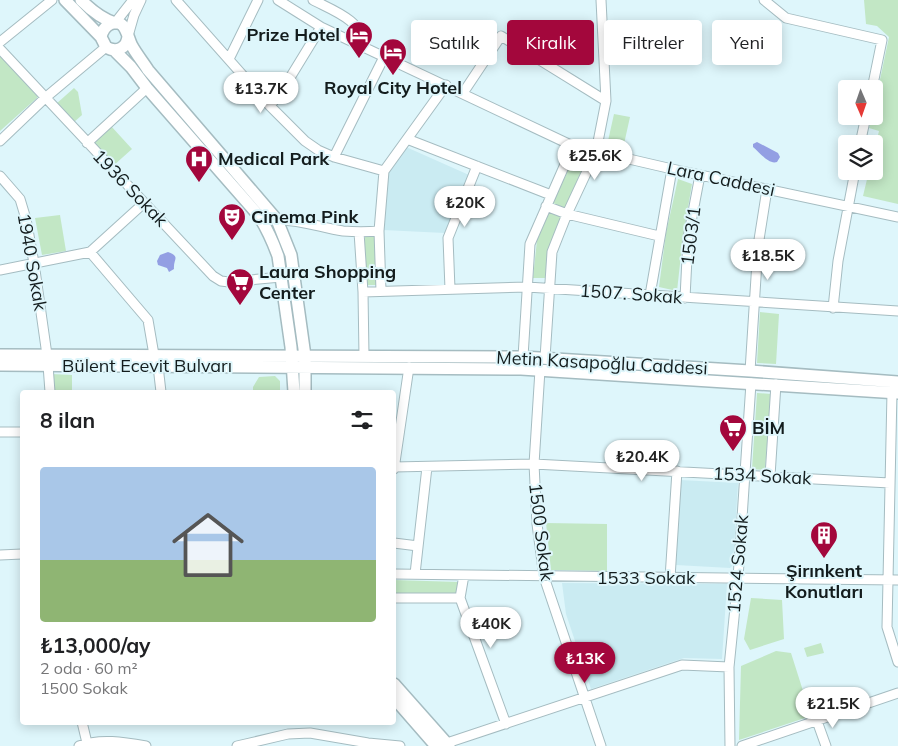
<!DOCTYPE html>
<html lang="tr">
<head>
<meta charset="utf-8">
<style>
	:root { --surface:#fff; --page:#f2f2f2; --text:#202124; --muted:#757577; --line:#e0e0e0; --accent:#a3073c }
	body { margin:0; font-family:Mulish,sans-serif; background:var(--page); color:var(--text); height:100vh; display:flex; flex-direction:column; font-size:19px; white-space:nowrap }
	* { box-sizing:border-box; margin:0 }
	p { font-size:16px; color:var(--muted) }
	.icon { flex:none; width:28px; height:28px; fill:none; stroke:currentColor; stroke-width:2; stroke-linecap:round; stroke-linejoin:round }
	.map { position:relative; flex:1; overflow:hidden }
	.drawer { position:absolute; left:20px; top:390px; width:376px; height:335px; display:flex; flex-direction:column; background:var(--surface); border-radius:5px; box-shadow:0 2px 12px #0003 }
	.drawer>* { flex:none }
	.hud { position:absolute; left:411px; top:20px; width:411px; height:45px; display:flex; gap:10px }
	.needle { width:32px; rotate:178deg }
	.buttons { position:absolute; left:838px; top:80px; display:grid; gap:10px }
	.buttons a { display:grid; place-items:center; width:45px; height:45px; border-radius:5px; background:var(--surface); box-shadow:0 2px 12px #0003; font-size:25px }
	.price { position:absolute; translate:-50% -42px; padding:0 11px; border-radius:18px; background:#fff; color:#222; font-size:16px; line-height:32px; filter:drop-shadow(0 1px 2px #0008) }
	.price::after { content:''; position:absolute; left:50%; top:30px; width:15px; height:11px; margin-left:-8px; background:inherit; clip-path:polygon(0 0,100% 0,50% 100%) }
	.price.current { background:var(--accent); color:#fff }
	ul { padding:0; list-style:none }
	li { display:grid; align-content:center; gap:10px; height:265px; padding:0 20px }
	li+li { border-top:1px solid var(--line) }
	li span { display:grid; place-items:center; height:155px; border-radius:5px; color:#555 }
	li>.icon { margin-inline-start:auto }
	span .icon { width:90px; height:90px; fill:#fffc; stroke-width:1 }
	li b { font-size:21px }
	h2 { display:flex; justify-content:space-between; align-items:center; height:60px; padding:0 20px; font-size:21px }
	.pill { padding:0 18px; border-radius:5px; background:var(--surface); box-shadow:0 2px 12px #0003; font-size:18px; line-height:45px }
	.pill.current { background:var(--accent); color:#fff }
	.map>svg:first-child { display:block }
	.built { fill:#caebf2 }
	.green { fill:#c2e7c5 }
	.water { fill:#939fe3 }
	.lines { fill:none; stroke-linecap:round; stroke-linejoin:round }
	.minor-casing { stroke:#a5bcc1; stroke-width:11 }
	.major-casing { stroke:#a5bcc1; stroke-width:14 }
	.minor { stroke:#fff; stroke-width:9 }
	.major { stroke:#fff; stroke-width:11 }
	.labels { text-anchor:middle; stroke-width:4; stroke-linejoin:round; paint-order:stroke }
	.poi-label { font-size:18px; font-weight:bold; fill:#131c1d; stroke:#def6fb; text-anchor:start }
	.street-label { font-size:18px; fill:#131c1d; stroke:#def6fb }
</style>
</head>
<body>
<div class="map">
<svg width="898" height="746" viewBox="0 0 898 746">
	<rect width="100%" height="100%" fill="#def6fb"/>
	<path class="built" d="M406,147l63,28 -24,58 -62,-3 4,-59z
		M680,480l58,3 -5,82 -3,3 -54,-3z
		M562,583l165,1 -5,75 -38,-1 -93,31 -25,-75z"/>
	<path class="green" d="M864,0h34v204l-35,-8 6,-25h5v-19l5,-21 -10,-3 3,-12h2v-8l15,-71 -12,-11 -11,-2z
		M0,55l38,42 -38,34z
		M74,88l4,4 4,23 -9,8 -17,-19z
		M614,114l16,3 -6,27 -16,-3z
		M111,126l21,23 -19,17 -21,-23z
		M577,151l12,3 -24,54 -12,-5z
		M678,179l14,5 -9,53 -6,54 -18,-4 7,-54z
		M550,211l11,5 -13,33 -2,29h-13l4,-38z
		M60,215l6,36 -24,4 -7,-37z
		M365,236h12v49h-12z
		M760,312l19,2 -3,50 -19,-1z
		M51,374l21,1v17h-19z
		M275,376l5,5v11h-27v-5l6,-10z
		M757,393l14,1 -6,76 -13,-1z
		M546,523l61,1v47l-56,-1z
		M394,580l65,2 -1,12 -64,-1z
		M751,598l31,2 2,39 -34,11 -6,-11z
		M821,643l3,10 -17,4 -3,-9z
		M776,651l15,2 20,63 -72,24 2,-74z"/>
	<path class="water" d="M757,142l21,11 2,4 -3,5c-8,3 -17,-9 -24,-15v-3z
		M168,252c13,5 5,7 6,17l-5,3 -2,-4 -9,-3 -1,-4 3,-6z"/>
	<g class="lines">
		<g class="minor-casing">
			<path id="minor" d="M176,0l94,106 35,35 13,9 16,7 50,14
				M278,0l43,27 252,119 99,23 226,48
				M313,0c19,10 52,21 50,47
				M764,0l22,18 96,22 -10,49
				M115,23l18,-23
				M128,36l6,-21 7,-15
				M0,42l52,-42
				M0,49l213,227 8,5 8,1 52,-5
				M229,59l29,-59
				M463,93l38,-57 105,65
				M270,106l18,-25 33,-54
				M407,139l144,56
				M0,141l45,-43 61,-51
				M87,143l60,-55
				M860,144l6,-28
				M334,157l50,-100
				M0,176l20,23 6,20 8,44 13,92
				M546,206l21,8 92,22
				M277,220c22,-1 45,8 66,11 12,1 24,1 36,0
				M359,232l4,60 1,64
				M90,252l58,68 6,35
				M0,270l90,-18 54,-49
				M450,289l-2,-51 29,-72
				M381,291l-2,-60 5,-60 62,-86
				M363,292l164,-5 371,24
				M650,295l22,-126
				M685,298l3,-60 12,-63
				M833,308l5,-47 17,-90
				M523,357l7,-113 43,-98
				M545,358l7,-106 15,-38 29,-62 10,-51 -5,-101
				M48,365l2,27
				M158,366l3,26
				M540,370l-6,94 3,60 7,53 57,169
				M750,371l8,-125 9,-57
				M892,392l-5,235 11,35
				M0,432h22
				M394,467l140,-3 356,19
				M394,469l15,-102
				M770,476l6,-92
				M394,543l24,3
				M0,555l22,-1
				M394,574l504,6
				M415,574l12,-107
				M464,575l-4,23 46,126
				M670,578l7,-107
				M394,598h66
				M817,721l9,25
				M82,722l5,21
				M447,743l235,-78 47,2
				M79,746c21,-8 45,-4 67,0
				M237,746l51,-12 22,-1 58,10 32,3
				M730,746l-1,-79 9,-89 13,-195
				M742,746l156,-53"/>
		</g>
		<g class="major-casing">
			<path id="major" d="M65,0l36,37
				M81,0c10,10 21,19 34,23
				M128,36c-1,13 -12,17 -22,11l-5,-10c1,-5 3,-10 9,-13 16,-7 17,13 22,22 5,9 11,16 16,24l129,150 14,35 2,15 12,86v36
				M114,50l17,17 16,21 112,128c8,13 14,26 19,40l13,91 3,45
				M0,355l523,2 227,14 148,11
				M0,365l521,4 377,24
				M394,684l55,62
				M394,698l42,48"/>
		</g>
		<use href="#minor" class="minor"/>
		<use href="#major" class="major"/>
	</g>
	<defs>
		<g id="hotel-pin" transform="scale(1.4375)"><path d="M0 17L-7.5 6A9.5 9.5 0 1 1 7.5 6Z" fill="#a3073c" stroke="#def6fb"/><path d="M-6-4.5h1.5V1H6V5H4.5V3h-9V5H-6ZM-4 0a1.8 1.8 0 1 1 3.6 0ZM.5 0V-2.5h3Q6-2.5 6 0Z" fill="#fff"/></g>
		<g id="hospital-pin" transform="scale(1.4375)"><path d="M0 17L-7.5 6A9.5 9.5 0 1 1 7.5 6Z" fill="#a3073c" stroke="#def6fb"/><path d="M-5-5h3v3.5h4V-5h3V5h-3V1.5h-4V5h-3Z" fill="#fff"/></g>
		<g id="theatre-pin" transform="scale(1.4375)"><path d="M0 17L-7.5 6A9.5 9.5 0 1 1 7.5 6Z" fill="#a3073c" stroke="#def6fb"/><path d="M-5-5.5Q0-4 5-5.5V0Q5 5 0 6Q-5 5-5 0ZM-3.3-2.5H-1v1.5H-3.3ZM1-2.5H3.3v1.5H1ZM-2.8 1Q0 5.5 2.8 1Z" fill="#fff"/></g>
		<g id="supermarket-pin" transform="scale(1.4375)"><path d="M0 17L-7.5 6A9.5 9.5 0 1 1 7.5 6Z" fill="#a3073c" stroke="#def6fb"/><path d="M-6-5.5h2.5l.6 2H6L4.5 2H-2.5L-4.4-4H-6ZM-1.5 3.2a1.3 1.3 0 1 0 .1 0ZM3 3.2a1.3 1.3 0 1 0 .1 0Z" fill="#fff"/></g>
		<g id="building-pin" transform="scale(1.4375)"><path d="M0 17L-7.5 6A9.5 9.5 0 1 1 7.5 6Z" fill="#a3073c" stroke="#def6fb"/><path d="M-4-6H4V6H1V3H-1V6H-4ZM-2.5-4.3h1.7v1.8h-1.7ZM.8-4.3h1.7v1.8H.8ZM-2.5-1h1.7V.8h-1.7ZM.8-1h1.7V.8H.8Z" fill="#fff"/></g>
	</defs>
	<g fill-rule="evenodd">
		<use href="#hotel-pin" x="359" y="35"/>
		<use href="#hotel-pin" x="393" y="52"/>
		<use href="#hospital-pin" x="199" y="159"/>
		<use href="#theatre-pin" x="232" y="217"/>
		<use href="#supermarket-pin" x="240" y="282"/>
		<use href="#supermarket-pin" x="733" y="428"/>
		<use href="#building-pin" x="824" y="535"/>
	</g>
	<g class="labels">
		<g class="poi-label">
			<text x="340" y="41" text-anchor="end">Prize Hotel</text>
			<text x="393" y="94" text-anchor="middle">Royal City Hotel</text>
			<text x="218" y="165">Medical Park</text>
			<text x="251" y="223">Cinema Pink</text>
			<text x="259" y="278">Laura Shopping<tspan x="259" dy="21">Center</tspan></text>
			<text x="752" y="434">BİM</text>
			<text x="824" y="577" text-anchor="middle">Şirınkent<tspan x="824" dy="21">Konutları</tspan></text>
		</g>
		<g class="street-label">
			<text transform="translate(721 179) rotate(12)" y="6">Lara Caddesi</text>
			<text transform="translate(130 188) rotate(46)" y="6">1936 Sokak</text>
			<text transform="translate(691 236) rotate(-83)" y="6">1503/1</text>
			<text transform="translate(32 262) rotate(80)" y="6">1940 Sokak</text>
			<text transform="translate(631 294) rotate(4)" y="6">1507. Sokak</text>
			<text transform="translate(602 363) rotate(3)" y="6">Metin Kasapoğlu Caddesi</text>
			<text x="147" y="372">Bülent Ecevit Bulvarı</text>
			<text transform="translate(762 476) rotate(3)" y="6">1534 Sokak</text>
			<text transform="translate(541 532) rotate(83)" y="6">1500 Sokak</text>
			<text transform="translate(738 564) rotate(-85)" y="6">1524 Sokak</text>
			<text x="646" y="584">1533 Sokak</text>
		</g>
	</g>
</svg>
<div class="buttons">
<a><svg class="needle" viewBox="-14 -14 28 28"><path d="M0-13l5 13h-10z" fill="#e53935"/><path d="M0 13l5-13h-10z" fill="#757577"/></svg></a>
<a><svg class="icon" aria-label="layers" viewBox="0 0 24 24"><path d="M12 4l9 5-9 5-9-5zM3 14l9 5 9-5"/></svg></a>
</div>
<b class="price" style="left:261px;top:114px">₺13.7K</b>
<b class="price" style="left:595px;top:181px">₺25.6K</b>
<b class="price" style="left:465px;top:228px">₺20K</b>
<b class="price" style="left:768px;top:281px">₺18.5K</b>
<b class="price" style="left:642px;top:482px">₺20.4K</b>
<b class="price" style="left:491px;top:649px">₺40K</b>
<b class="price current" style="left:585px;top:684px">₺13K</b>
<b class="price" style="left:833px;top:729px">₺21.5K</b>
<div class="hud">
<a class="pill">Satılık</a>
<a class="pill current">Kiralık</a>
<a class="pill">Filtreler</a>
<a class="pill">Yeni</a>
</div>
<section class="drawer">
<h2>8 ilan<svg class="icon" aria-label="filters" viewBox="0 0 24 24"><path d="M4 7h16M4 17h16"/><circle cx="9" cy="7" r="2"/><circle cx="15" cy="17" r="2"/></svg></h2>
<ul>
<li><span style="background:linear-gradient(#a9c7e8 60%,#8fb573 0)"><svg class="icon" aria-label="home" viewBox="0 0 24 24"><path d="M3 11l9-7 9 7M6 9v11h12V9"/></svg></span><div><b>₺13,000/ay</b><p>2 oda · 60 m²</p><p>1500 Sokak</p></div></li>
</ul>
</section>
</div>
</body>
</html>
